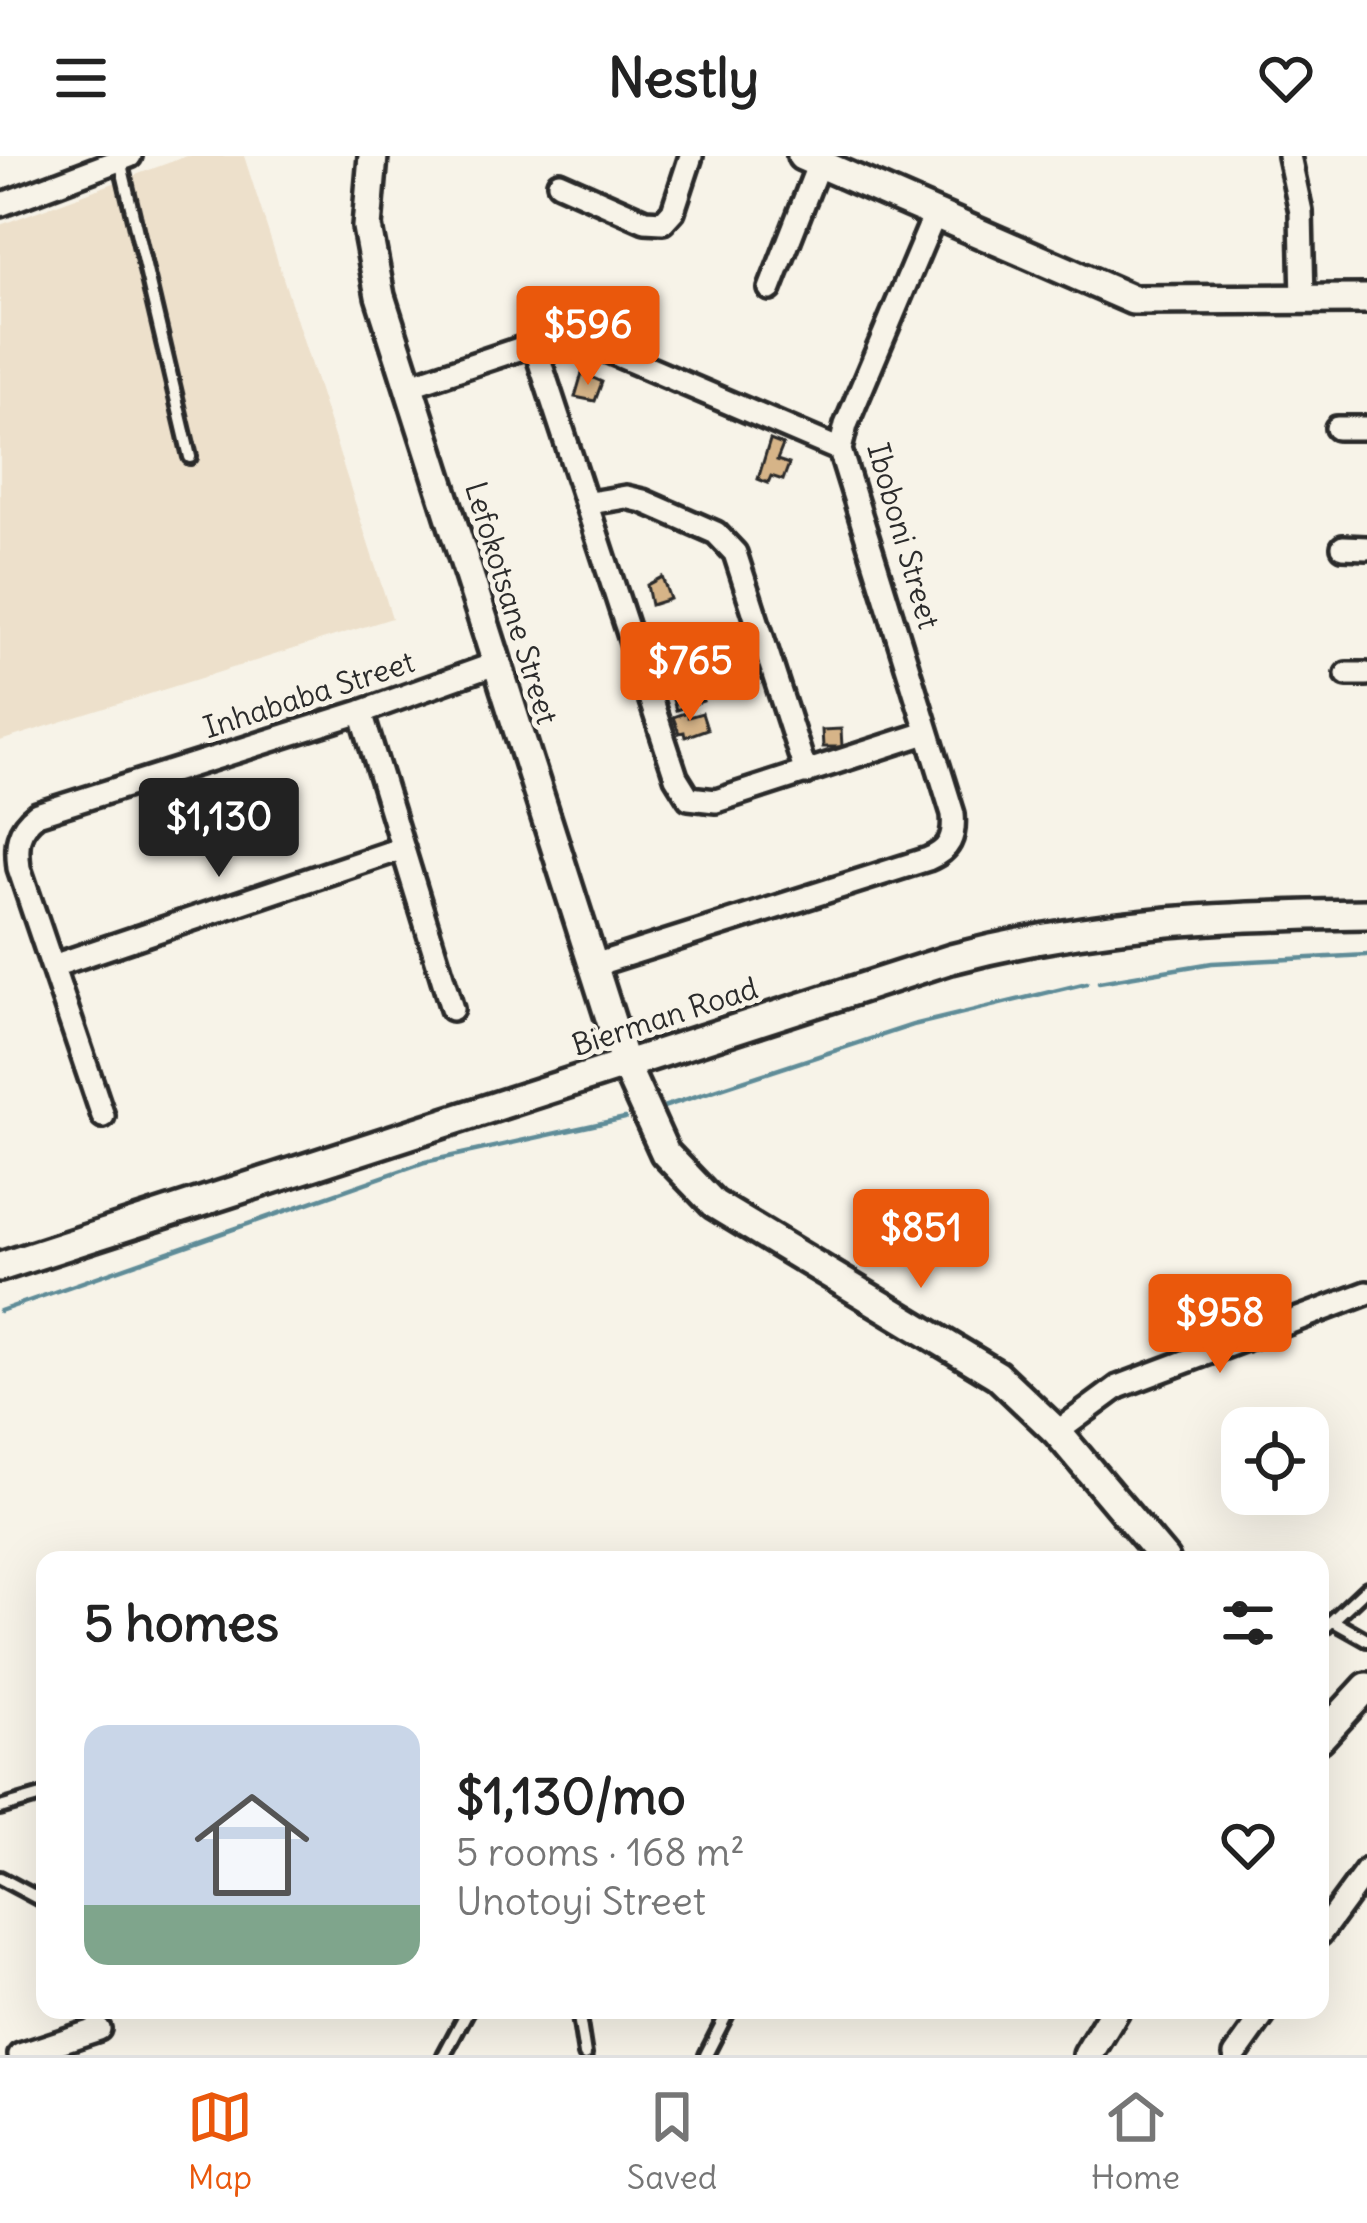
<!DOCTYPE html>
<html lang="en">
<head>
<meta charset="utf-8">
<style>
	:root { --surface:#fff; --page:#f2f2f2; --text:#222; --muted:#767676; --line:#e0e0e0; --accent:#ea580c }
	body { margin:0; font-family:Delius,sans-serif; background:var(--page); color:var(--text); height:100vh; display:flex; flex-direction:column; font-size:45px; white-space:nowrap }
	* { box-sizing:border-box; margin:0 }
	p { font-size:39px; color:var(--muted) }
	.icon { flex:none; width:66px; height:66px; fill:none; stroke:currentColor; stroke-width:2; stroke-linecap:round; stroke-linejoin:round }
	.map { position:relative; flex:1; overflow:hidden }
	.side { position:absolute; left:36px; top:1395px; width:1293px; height:468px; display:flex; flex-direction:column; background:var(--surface); border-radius:24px; box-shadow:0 12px 48px #0002 }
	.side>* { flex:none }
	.controls { position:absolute; left:1221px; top:1251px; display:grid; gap:24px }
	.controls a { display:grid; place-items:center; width:108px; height:108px; border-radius:24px; background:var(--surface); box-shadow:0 12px 48px #0002; font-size:60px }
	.price { position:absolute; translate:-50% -102px; padding:0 27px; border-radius:12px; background:var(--accent); color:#fff; font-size:39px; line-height:78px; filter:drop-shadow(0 3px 6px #0008) }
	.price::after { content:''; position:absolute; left:50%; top:72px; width:36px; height:27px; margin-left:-18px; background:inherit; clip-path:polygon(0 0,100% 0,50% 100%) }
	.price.selected { background:#222; color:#fff }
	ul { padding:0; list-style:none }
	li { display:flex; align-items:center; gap:36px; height:300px; padding:0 48px }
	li+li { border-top:3px solid var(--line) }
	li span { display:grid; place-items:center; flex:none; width:336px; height:240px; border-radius:24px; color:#555 }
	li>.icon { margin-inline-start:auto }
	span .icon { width:144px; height:144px; fill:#fffc; stroke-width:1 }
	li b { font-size:51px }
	h2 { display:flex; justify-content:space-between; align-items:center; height:144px; padding:0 48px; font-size:51px }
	header { display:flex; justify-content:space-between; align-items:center; height:156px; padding:0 48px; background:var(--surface); font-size:54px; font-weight:700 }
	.tabs { display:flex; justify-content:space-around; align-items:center; height:168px; border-top:3px solid var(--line); background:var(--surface); font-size:33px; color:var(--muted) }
	.tabs a { display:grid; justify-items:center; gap:6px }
	.tabs .selected { color:var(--accent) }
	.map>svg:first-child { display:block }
	.built { fill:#ede0cb }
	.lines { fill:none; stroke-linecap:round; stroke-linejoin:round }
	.stream { stroke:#5f8c98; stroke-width:4.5 }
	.building { fill:#d6b488; stroke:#2b2b2b; stroke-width:3 }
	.lane-casing { stroke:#2b2b2b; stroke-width:20 }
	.street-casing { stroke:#2b2b2b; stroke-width:30 }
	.secondary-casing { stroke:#2b2b2b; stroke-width:36 }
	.lane { stroke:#f7f3e8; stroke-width:10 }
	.street { stroke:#f7f3e8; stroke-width:21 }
	.secondary { stroke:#f7f3e8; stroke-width:27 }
	.labels { text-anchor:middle; stroke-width:10; stroke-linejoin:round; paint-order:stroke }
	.street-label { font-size:30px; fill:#2b2b2b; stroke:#f7f3e8 }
</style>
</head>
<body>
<header><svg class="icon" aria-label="menu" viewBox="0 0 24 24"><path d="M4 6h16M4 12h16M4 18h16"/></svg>Nestly<svg class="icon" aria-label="heart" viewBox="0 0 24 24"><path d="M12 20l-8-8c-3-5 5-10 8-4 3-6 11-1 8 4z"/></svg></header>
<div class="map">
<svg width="1367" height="1899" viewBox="0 0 1367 1899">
	<rect width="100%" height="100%" fill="#f7f3e8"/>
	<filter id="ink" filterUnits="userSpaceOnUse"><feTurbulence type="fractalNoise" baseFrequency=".00833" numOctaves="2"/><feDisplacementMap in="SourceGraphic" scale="24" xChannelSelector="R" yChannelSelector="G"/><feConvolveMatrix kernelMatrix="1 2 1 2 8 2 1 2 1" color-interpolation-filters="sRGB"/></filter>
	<g filter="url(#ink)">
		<path class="built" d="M187,0h57l148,462 -392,123v-516z"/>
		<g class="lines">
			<path class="stream" d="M1099,826l113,-19 155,-8
				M657,953l256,-84 174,-42
				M0,1155l425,-149 200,-44"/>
		</g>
		<path class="building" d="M582,217l20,9 -7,19 -20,-4z
			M770,284l13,5 -6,15 12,4 -6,16 -12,-4 -3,7 -10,-4z
			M662,421l8,22 -19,6 -4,-20z
			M696,525l7,20 -27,9 -3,-10 4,-13z
			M687,556l1,5 14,-4 5,16 -22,8 -1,-5 -5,1 -6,-16z
			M841,573l1,18h-19l-1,-17z"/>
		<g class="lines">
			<g class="lane-casing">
				<path id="lane" d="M120,4l70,297
					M1335,1466l32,18
					M1320,1476l47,-44
					M0,1652l45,-13
					M0,1722l45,24
					M578,1854l7,45
					M444,1899l24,-45
					M706,1899l23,-45"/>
			</g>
			<g class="street-casing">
				<path id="street" d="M1289,0l12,56 2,89
					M559,27l86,38 18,1 10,-11 18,-55
					M0,49l130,-49
					M770,133l49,-126
					M534,188l142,433 13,21 27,3 210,-68
					M408,230l126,-42 46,-5 260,111
					M1337,272h30
					M590,347l36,-6 17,4 73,32 19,20 71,220
					M1343,391l24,1
					M1347,518h20
					M361,556l91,297
					M53,810l350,-118
					M591,810l337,-107c22,-9 27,-22 25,-45l-113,-364 6,-25 89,-211
					M103,960l-84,-248c-3,-24 -2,-39 18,-54l324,-102 134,-48
					M1057,1276l61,-45 249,-94
					M1320,1778l47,-64
					M20,1899l79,-26
					M1235,1899l32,-45"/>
			</g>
			<g class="secondary-casing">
				<path id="secondary" d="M373,0l-6,71 13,69 245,769 40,88 49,51 283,171 60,57 108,128
					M802,0l331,144 234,-1
					M0,1111l951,-308c144,-38 268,-43 416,-45
					M1320,1582l47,-51
					M1088,1899l27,-45"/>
			</g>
			<use href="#lane" class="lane"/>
			<use href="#street" class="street"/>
			<use href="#secondary" class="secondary"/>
		</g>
	</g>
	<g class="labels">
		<g class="street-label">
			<text transform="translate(903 380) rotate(74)" y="10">Iboboni Street</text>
			<text transform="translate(511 447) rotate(73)" y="10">Lefokotsane Street</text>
			<text transform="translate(309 539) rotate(-18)" y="10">Inhababa Street</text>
			<text transform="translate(665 861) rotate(-18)" y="10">Bierman Road</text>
		</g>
	</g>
</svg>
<div class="controls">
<a><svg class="icon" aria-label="locate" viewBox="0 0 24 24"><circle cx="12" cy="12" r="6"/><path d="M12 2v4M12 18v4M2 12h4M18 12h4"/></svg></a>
</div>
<b class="price" style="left:588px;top:232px">$596</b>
<b class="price" style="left:690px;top:568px">$765</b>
<b class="price selected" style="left:219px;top:724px">$1,130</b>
<b class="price" style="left:921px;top:1135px">$851</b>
<b class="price" style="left:1220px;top:1220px">$958</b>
<section class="side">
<h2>5 homes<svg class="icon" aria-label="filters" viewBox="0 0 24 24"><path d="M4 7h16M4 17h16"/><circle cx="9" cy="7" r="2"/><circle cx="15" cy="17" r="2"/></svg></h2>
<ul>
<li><span style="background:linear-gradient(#c9d6e8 75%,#7fa58c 0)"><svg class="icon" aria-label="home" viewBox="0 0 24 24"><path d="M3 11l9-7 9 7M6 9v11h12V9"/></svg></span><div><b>$1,130/mo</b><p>5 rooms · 168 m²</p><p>Unotoyi Street</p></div><svg class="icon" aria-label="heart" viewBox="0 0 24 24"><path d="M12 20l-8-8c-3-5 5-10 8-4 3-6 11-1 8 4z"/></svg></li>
</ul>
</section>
</div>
<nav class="tabs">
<a class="selected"><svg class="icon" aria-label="map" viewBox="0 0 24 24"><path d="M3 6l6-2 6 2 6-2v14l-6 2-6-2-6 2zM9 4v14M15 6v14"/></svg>Map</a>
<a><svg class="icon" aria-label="saved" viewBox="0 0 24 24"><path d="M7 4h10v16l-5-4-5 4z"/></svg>Saved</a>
<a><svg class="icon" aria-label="home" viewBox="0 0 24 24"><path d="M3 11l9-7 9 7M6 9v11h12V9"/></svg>Home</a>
</nav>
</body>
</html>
